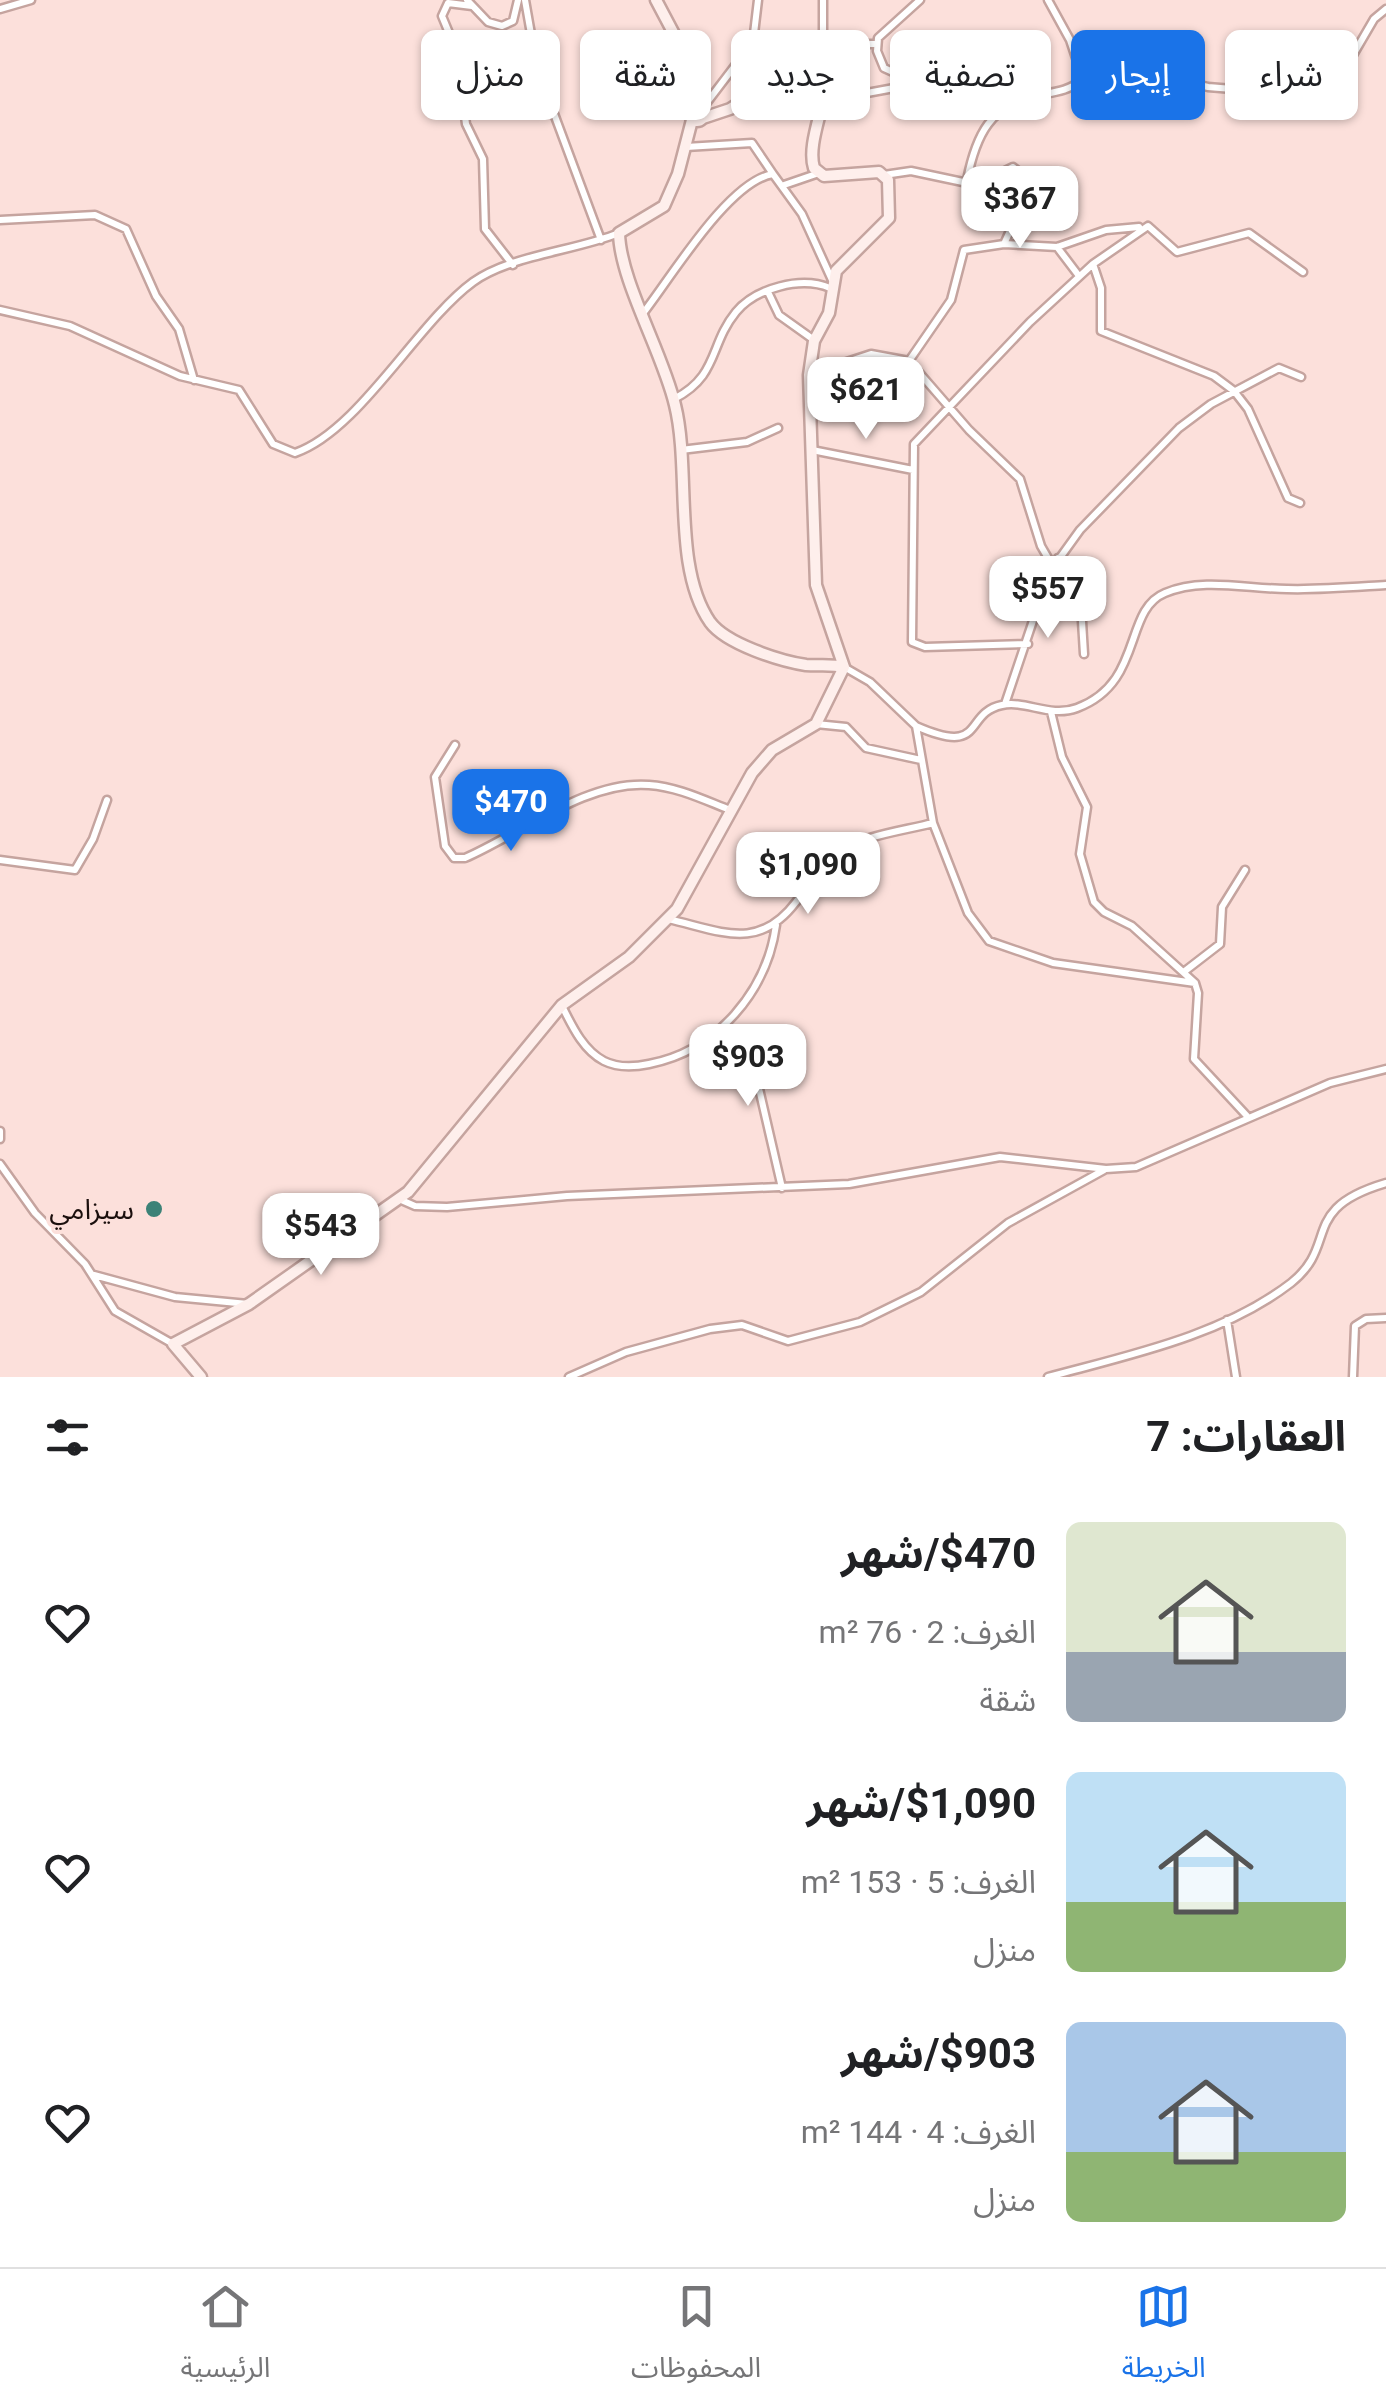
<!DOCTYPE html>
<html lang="ar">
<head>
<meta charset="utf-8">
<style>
	:root { --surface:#fff; --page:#f2f2f2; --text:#202124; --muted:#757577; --line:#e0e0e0; --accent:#1a73e8 }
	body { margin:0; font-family:Roboto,"Noto Sans Arabic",sans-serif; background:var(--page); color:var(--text); direction:rtl; height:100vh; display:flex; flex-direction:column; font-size:38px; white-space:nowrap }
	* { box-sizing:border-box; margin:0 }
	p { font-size:32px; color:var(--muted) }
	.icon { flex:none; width:55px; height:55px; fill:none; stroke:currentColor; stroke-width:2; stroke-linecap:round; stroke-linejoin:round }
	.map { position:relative; height:1377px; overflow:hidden; direction:ltr }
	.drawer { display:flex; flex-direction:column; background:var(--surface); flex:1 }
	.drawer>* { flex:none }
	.banner { position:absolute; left:30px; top:30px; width:1328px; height:90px; direction:rtl; display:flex; gap:20px }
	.price { position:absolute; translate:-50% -85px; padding:0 22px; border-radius:20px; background:#fff; color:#222; font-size:32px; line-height:65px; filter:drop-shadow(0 2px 5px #0008) }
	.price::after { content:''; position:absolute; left:50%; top:60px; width:30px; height:22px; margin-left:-15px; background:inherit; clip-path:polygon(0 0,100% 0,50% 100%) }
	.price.selected { background:var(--accent); color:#fff }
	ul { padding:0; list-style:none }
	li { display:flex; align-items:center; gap:30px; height:250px; padding:0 40px }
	li span { display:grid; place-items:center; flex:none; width:280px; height:200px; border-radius:15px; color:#555 }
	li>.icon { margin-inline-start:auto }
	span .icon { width:120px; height:120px; fill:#fffc; stroke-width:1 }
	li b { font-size:42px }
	h2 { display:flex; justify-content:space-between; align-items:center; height:120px; padding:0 40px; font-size:42px }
	.tag { padding:0 35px; border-radius:15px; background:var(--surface); box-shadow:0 2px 8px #0004; font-size:35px; line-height:90px }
	.tag.selected { background:var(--accent); color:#fff }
	.dock { display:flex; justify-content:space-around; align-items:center; height:140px; border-top:2px solid var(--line); background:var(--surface); font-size:28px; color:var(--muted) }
	.dock a { display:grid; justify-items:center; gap:5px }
	.dock .selected { color:var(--accent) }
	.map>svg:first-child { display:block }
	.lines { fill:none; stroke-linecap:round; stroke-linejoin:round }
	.street-casing { stroke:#c5a49f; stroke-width:11 }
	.secondary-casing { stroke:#c5a49f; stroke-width:15 }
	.street { stroke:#fff; stroke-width:6 }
	.secondary { stroke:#feefec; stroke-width:10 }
	.poi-dot { fill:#3c8277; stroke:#fce0db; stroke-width:4 }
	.labels { text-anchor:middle; stroke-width:8; stroke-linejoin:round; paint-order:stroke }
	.poi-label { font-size:28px; fill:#1b0f0d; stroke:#fce0db; text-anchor:end }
</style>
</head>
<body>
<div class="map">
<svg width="1386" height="1377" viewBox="0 0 1386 1377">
	<rect width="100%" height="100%" fill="#fce0db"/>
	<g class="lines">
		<g class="street-casing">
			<path id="street" d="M467,0l21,22 14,4 11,-5 5,-21
				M525,0l12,68 64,172
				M823,0v64
				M920,0l-42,38 -1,13 7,17 20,9 51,-9
				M472,6l-24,-3 -6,13 14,34 10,74 17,35 2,70 28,36
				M0,9l31,-9
				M823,44h53
				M1083,79l26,-11 25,1 74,18 61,5 35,20 35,-33 35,-60 12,-10
				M826,88l27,-1 14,6 27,-5 7,-11
				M702,109l51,-67 5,-42
				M686,147l66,-4 21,31
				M884,175l27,-4 66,14 36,-18 15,12 -3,19 -21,46 -40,6 -13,50 -42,61
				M967,180c9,-45 23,-75 71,-85 17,-3 31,-4 45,-16l-13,-39 -22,-40
				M784,185l35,-12
				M0,220l95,-5 31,14 30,67 23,33 15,51
				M1004,244l53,3 49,-17 33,-3
				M1057,247l22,29
				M1093,264l55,-38 29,26 72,-19 54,39
				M768,292l11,23 35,25
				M0,310l70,16 110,50 59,14 34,54 22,9c64,-22 122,-130 178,-171 38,-27 102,-31 146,-49
				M644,312c28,-36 85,-131 129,-138l29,40 30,66
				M810,374l61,-20 38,7 60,69 51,49 21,67 11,19
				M674,399c45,-23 35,-54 62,-87 20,-24 65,-36 94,-24
				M681,450l66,-8 31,-14
				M812,450l101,20
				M1058,558l23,47 3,49
				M1028,644l-103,3 -13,-5 2,-198 116,-122 63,-58 8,24v43l113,45 20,15 14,18 40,89 12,5
				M844,667l26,15 46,44 17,97 35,90 21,28 64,22 142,20
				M1005,704l44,-131 31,-43 99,-102 32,-24 68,-36 22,9
				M1051,712l11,45 25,50 -7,47 14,48 10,10 28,14 63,57 3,10 -4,66 53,57
				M816,724l30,3 20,21 55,12
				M916,726c70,31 47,-13 86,-21 24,-5 48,13 75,3 67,-25 46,-98 88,-115 38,-16 82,-4 122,-4 32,1 67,-2 99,-4
				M455,745l-20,32 10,69 9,12h11c56,-24 121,-78 184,-73 29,2 55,15 81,25
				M0,860l75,10 18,-31 14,-39
				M668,919c53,12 90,33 128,-17 13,-16 23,-36 40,-48 26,-19 67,-23 97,-31
				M1185,971l35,-27 2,-37 23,-37
				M562,1006c10,20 21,44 42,55 14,7 31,6 45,3 68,-13 118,-73 127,-139
				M701,1045l33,-3 17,12 31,134
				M0,1131v8
				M0,1164l35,49 50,51 30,47 58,33
				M399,1199l16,7 32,1 120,-11 282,-12 151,-27 106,12 30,-2 194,-84 56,-14
				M94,1275l81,22 73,7
				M1227,1320l9,57
				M569,1377l57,-25 84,-23 32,-4 46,16 72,-19 61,-30 87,-69 96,-53
				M1048,1377c81,-22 174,-41 243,-94 49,-39 7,-74 95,-100
				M1353,1377l2,-51 11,-7 20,-1"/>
		</g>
		<g class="secondary-casing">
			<path id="secondary" d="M656,0l18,34 25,73
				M690 114a7 7 0 1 1 14 0a7 7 0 1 1-14 0Z
				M692,120l-14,54 -14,32 -45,27c1,48 44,120 56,172 16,64 -3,162 35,217 16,22 70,39 96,43 13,1 25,-1 38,2
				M201,1377l-28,-33 76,-40 159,-112 154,-187 67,-48 48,-48 75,-136 20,-23 44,-26 28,-57 -28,-82 -7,-210 5,-34 15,-28 7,-42 53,-53 -1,-38 -9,-8 -55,4 -10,-8c-10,-32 27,-88 4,-108l-14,2 -74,47 -27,9"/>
		</g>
		<use href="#street" class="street"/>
		<use href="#secondary" class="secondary"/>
	</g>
	<circle class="poi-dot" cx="154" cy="1209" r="10"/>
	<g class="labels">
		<g class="poi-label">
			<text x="134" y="1219">سيزامي</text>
		</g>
	</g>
</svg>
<b class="price" style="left:1020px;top:251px">$367</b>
<b class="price" style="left:866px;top:442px">$621</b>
<b class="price" style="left:1048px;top:641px">$557</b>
<b class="price selected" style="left:511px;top:854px">$470</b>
<b class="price" style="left:808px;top:917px">$1,090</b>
<b class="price" style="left:748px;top:1109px">$903</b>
<b class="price" style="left:321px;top:1278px">$543</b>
<div class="banner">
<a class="tag">شراء</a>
<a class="tag selected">إيجار</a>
<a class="tag">تصفية</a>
<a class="tag">جديد</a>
<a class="tag">شقة</a>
<a class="tag">منزل</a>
</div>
</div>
<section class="drawer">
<h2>العقارات: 7<svg class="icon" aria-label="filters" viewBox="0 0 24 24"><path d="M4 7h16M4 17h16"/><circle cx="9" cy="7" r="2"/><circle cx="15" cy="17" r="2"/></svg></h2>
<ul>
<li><span style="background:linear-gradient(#dfe7d0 65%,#9aa5b1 0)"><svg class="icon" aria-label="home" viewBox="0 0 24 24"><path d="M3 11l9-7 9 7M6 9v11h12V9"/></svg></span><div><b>$470/شهر</b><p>الغرف: 2 · 76 m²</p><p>شقة</p></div><svg class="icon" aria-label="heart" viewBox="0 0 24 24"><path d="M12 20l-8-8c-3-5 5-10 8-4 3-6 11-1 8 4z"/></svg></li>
<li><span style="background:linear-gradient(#bfe0f5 65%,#8fb573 0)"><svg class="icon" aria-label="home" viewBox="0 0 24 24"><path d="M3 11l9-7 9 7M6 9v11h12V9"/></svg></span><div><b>$1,090/شهر</b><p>الغرف: 5 · 153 m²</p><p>منزل</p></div><svg class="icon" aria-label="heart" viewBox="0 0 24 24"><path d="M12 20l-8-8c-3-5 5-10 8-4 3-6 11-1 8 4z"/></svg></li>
<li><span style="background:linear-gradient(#a9c7e8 65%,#8fb573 0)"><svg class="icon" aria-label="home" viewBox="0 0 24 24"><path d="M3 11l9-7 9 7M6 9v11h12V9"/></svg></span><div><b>$903/شهر</b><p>الغرف: 4 · 144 m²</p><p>منزل</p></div><svg class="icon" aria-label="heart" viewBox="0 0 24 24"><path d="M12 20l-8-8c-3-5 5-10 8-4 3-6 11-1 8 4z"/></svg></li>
</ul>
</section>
<nav class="dock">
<a class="selected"><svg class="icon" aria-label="map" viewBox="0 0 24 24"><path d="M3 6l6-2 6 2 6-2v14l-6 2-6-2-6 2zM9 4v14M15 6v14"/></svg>الخريطة</a>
<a><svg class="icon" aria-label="saved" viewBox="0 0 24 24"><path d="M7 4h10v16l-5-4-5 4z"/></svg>المحفوظات</a>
<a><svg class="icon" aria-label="home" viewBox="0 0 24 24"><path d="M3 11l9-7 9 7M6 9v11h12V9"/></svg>الرئيسية</a>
</nav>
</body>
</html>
